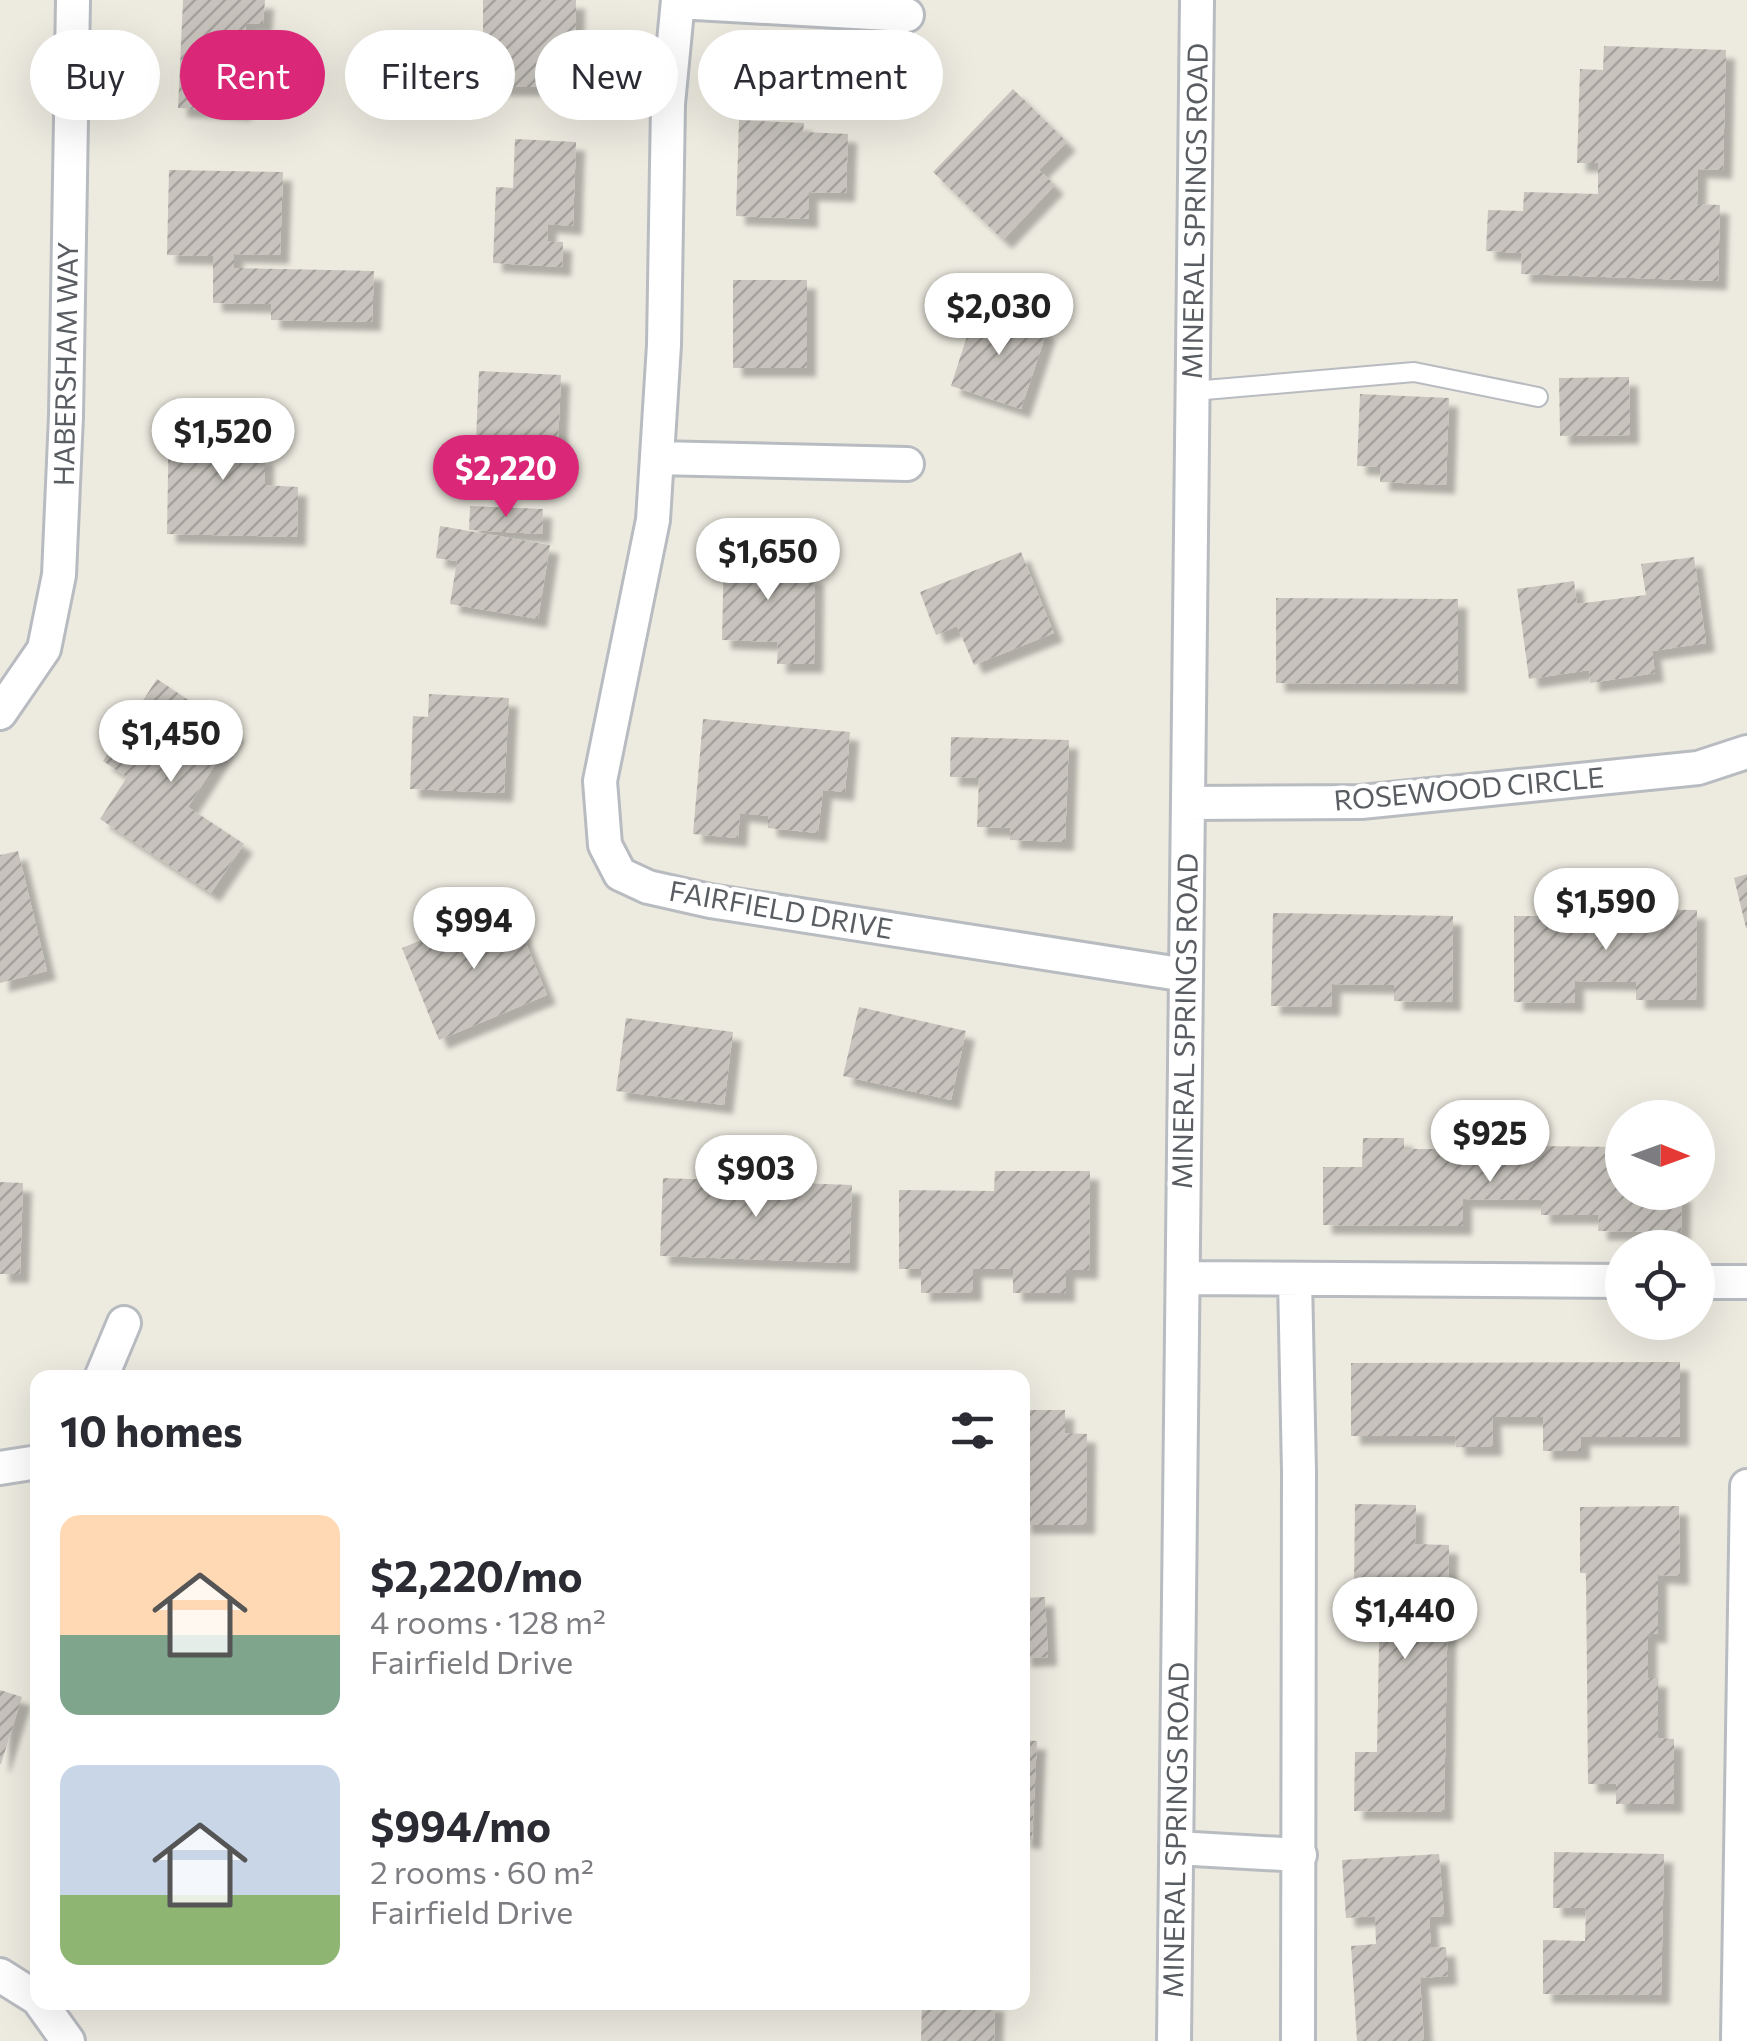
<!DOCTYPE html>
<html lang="en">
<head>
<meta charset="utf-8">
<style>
	:root { --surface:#fff; --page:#f7f7f7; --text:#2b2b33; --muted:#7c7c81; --accent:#db2777 }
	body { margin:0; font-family:Commissioner,sans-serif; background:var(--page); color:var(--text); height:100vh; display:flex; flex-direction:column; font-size:38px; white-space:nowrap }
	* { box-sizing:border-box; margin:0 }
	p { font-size:32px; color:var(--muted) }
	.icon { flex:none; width:55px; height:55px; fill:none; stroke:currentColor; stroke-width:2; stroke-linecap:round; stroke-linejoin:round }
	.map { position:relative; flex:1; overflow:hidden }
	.panel { position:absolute; left:30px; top:1370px; width:1000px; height:640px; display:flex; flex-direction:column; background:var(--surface); border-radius:20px; box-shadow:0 10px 40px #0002 }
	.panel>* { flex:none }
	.banner { position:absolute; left:30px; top:30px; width:1000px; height:90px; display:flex; gap:20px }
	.needle { width:65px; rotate:91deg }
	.fabs { position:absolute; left:1605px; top:1100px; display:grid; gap:20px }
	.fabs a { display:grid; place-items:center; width:110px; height:110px; border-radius:50%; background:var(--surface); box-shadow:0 10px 40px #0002; font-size:50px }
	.price { position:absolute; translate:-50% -85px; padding:0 22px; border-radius:35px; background:#fff; color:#222; font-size:32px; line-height:65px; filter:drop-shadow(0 2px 5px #0008) }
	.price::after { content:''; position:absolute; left:50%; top:60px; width:30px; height:22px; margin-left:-15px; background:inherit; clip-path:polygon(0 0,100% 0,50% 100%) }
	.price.current { background:var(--accent); color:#fff }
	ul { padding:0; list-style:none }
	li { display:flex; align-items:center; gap:30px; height:250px; padding:0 30px }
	li span { display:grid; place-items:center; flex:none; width:280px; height:200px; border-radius:20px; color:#555 }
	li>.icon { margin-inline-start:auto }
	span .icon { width:120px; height:120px; fill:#fffc; stroke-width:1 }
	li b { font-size:42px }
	h2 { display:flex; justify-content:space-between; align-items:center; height:120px; padding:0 30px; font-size:42px }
	.pill { padding:0 35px; border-radius:45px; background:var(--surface); box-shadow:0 10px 40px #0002; font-size:35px; line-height:90px }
	.pill.current { background:var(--accent); color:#fff }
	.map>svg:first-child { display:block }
	.building { fill:url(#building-hatch); filter:url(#shadow) }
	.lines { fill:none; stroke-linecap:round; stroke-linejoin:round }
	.service-casing { stroke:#b8bbc0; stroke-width:22 }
	.minor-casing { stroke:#b8bbc0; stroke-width:38 }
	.service { stroke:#fff; stroke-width:18 }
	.minor { stroke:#fff; stroke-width:32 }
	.labels { text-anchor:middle; stroke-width:9; stroke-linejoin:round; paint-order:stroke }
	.street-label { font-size:28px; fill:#595d62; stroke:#fff }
</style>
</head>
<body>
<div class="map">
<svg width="1747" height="2041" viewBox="0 0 1747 2041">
	<defs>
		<pattern id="building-hatch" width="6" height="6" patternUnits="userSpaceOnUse" patternTransform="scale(2.5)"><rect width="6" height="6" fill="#c8c4bd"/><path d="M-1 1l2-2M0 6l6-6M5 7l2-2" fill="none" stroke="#a5a29d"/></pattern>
		<filter id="shadow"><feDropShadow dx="9" dy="9" stdDeviation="2.5" flood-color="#0004"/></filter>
	</defs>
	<rect width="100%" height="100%" fill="#edebe0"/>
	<path class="building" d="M183,0h82l-2,24 -17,-1 -4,89 -64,-4z
		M483,0h93l-1,87h-92z
		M1604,46l122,4 -3,120 -25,-1 -1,35 23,1 -2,76 -197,-7 1,-21 -36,-2 2,-41 35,1 1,-19 74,2v-31h-21l3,-94 23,1z
		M1013,89l54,53 -28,28 16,15 -52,55 -70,-68z
		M739,120l65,3 -1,9 45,2 -2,59 -37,-1v27l-73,-3z
		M515,139l61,3 -3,84 -25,-2 -1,17 16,1 -1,25 -69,-4 3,-76 17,1z
		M169,170l114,2 -3,83 -46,-1v14l140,3 -2,51 -101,-2v-16l-58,-1v-47l-46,-1z
		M733,280h74v88h-74z
		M976,308l71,23 -26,78 -70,-23z
		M479,371l82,4 -4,93 -82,-4z
		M1629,377l1,58 -70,1 -1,-58z
		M1360,394l89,4 -3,87 -66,-3 1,-15 -24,-1z
		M169,415l76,2 -2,39h22v29l33,2 -1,50 -130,-3z
		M470,506l73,3 -1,25 -73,-4z
		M440,526l110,19 -12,74 -88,-15 7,-43 -21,-3z
		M724,545l58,1v28l33,1 -1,89h-37l1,-22 -56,-2z
		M1021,552l33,81 -80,32 -17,-39 -21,9 -16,-43z
		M1694,557l12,86 -54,8 3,22 -65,10 -1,-13 -60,9 -12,-90 57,-8 3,23 69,-9 -5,-31z
		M1276,598l182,1v85l-182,-1z
		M157,679l79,53 -48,75 56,37 -33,49 -111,-74 27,-42 -24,-16z
		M429,694l80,4 -5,95 -94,-4 3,-73 15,1z
		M703,719l147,13 -5,60 -22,-2 -5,43 -50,-5v-12l-28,-3 -2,25 -45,-4z
		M951,737l118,3 -4,102 -55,-2 1,-12 -34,-1 2,-49 -29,-1z
		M18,851l29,120 -47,12v-128z
		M1747,874v54h-1l-12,-50z
		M510,904l37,91 -108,45 -37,-92z
		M1568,909l129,1 -1,90h-60v-18l-61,-1v22l-61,-1v-86h54z
		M1273,913l180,3 -1,86 -58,-1v-16l-62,-1 -1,23 -60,-1z
		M859,1007l107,24 -15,69 -108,-24z
		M626,1018l107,14 -9,73 -108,-14z
		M1460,1137l79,1v8l83,1v45h60l-1,40 -83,-1 1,-16h-58v-15l-78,-1v27l-140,-1v-58h39l1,-29h41v11h55z
		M995,1171h95l-1,99h-23v23h-53v-24h-40v23l-52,1v-24h-22v-79l95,1z
		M663,1178l189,7 -3,78 -189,-7z
		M0,1182l23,1 -3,91h-20z
		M1680,1362v75h-99v14h-38v-34h-51l1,30h-37l-1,-11h-104v-73z
		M1022,1410h43v23l22,1 -1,91h-64z
		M1355,1504l61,1 -1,39 34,1 -5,267 -90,-1 1,-59h22l3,-165h-26z
		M1679,1506l1,70 -22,-1v59h-10v44h10v60l16,1v65h-58v-20h-28l-2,-211h-6v-66z
		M1045,1597l3,60 -26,1v-60z
		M0,1690l22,7 -21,67h-1z
		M1022,1740l15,1 -5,99 -10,-1z
		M1554,1852l110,2 -3,141 -118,-1v-54l42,1 1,-33h-33z
		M1439,1854l5,62 -15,1 2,31 15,-1 2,29 -28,2 4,63h-67l-6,-95 25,-2 -1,-28 -29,2 -4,-58z
		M922,2002h73l-1,39h-73z"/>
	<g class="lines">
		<g class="service-casing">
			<path id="service" d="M1193,391l221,-19 124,25"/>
		</g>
		<g class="minor-casing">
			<path id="minor" d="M678,0l-10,104 -4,241 -11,175 -53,261 5,64 15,29 28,13 62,14 476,74
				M678,2l229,13
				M657,458l250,6
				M0,713l44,-64 15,-74 7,-159 7,-416
				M1188,803l173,-1 337,-34 49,-16
				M1183,1278l439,3
				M1295,1279l4,193 -1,569
				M1698,1282h49
				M101,1378l23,-55
				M0,1468l38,-6
				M1176,1848l124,7
				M0,1975l38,24
				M40,2002l28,39
				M1738,2039l9,-553
				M1174,2041l23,-2041"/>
		</g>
		<use href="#service" class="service"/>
		<use href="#minor" class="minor"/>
	</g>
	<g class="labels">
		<g class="street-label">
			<text transform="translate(1195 211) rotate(-89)" y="10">MINERAL SPRINGS ROAD</text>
			<text transform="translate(66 364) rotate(-89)" y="10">HABERSHAM WAY</text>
			<text transform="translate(1469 789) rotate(-5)" y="10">ROSEWOOD CIRCLE</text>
			<text transform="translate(781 910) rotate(10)" y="10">FAIRFIELD DRIVE</text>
			<text transform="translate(1185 1021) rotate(-89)" y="10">MINERAL SPRINGS ROAD</text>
			<text transform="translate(1176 1830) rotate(-89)" y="10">MINERAL SPRINGS ROAD</text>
		</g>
	</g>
</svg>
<div class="fabs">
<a><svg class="needle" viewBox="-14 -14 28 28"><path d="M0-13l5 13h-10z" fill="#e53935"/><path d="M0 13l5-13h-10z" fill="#7c7c81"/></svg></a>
<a><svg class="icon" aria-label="locate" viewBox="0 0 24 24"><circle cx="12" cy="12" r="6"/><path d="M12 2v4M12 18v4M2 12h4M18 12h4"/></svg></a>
</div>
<b class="price" style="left:999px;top:358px">$2,030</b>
<b class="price" style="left:223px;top:483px">$1,520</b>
<b class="price current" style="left:506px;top:520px">$2,220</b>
<b class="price" style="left:768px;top:603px">$1,650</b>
<b class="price" style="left:171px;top:785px">$1,450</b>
<b class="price" style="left:1606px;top:953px">$1,590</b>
<b class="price" style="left:474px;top:972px">$994</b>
<b class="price" style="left:1490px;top:1185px">$925</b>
<b class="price" style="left:756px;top:1220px">$903</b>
<b class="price" style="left:1405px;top:1662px">$1,440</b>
<div class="banner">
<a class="pill">Buy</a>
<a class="pill current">Rent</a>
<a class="pill">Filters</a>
<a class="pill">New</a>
<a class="pill">Apartment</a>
</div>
<section class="panel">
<h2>10 homes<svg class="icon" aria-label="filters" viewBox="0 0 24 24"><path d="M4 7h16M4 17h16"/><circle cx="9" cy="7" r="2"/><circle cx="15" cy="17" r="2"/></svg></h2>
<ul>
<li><span style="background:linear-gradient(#ffd9b3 60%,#7fa58c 0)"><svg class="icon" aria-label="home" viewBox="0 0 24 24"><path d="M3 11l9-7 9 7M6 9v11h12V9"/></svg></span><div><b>$2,220/mo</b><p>4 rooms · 128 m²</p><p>Fairfield Drive</p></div></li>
<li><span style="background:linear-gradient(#c9d6e8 65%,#8fb573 0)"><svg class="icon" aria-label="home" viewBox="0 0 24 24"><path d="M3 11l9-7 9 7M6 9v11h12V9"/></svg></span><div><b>$994/mo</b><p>2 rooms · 60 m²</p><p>Fairfield Drive</p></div></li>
</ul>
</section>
</div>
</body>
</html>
